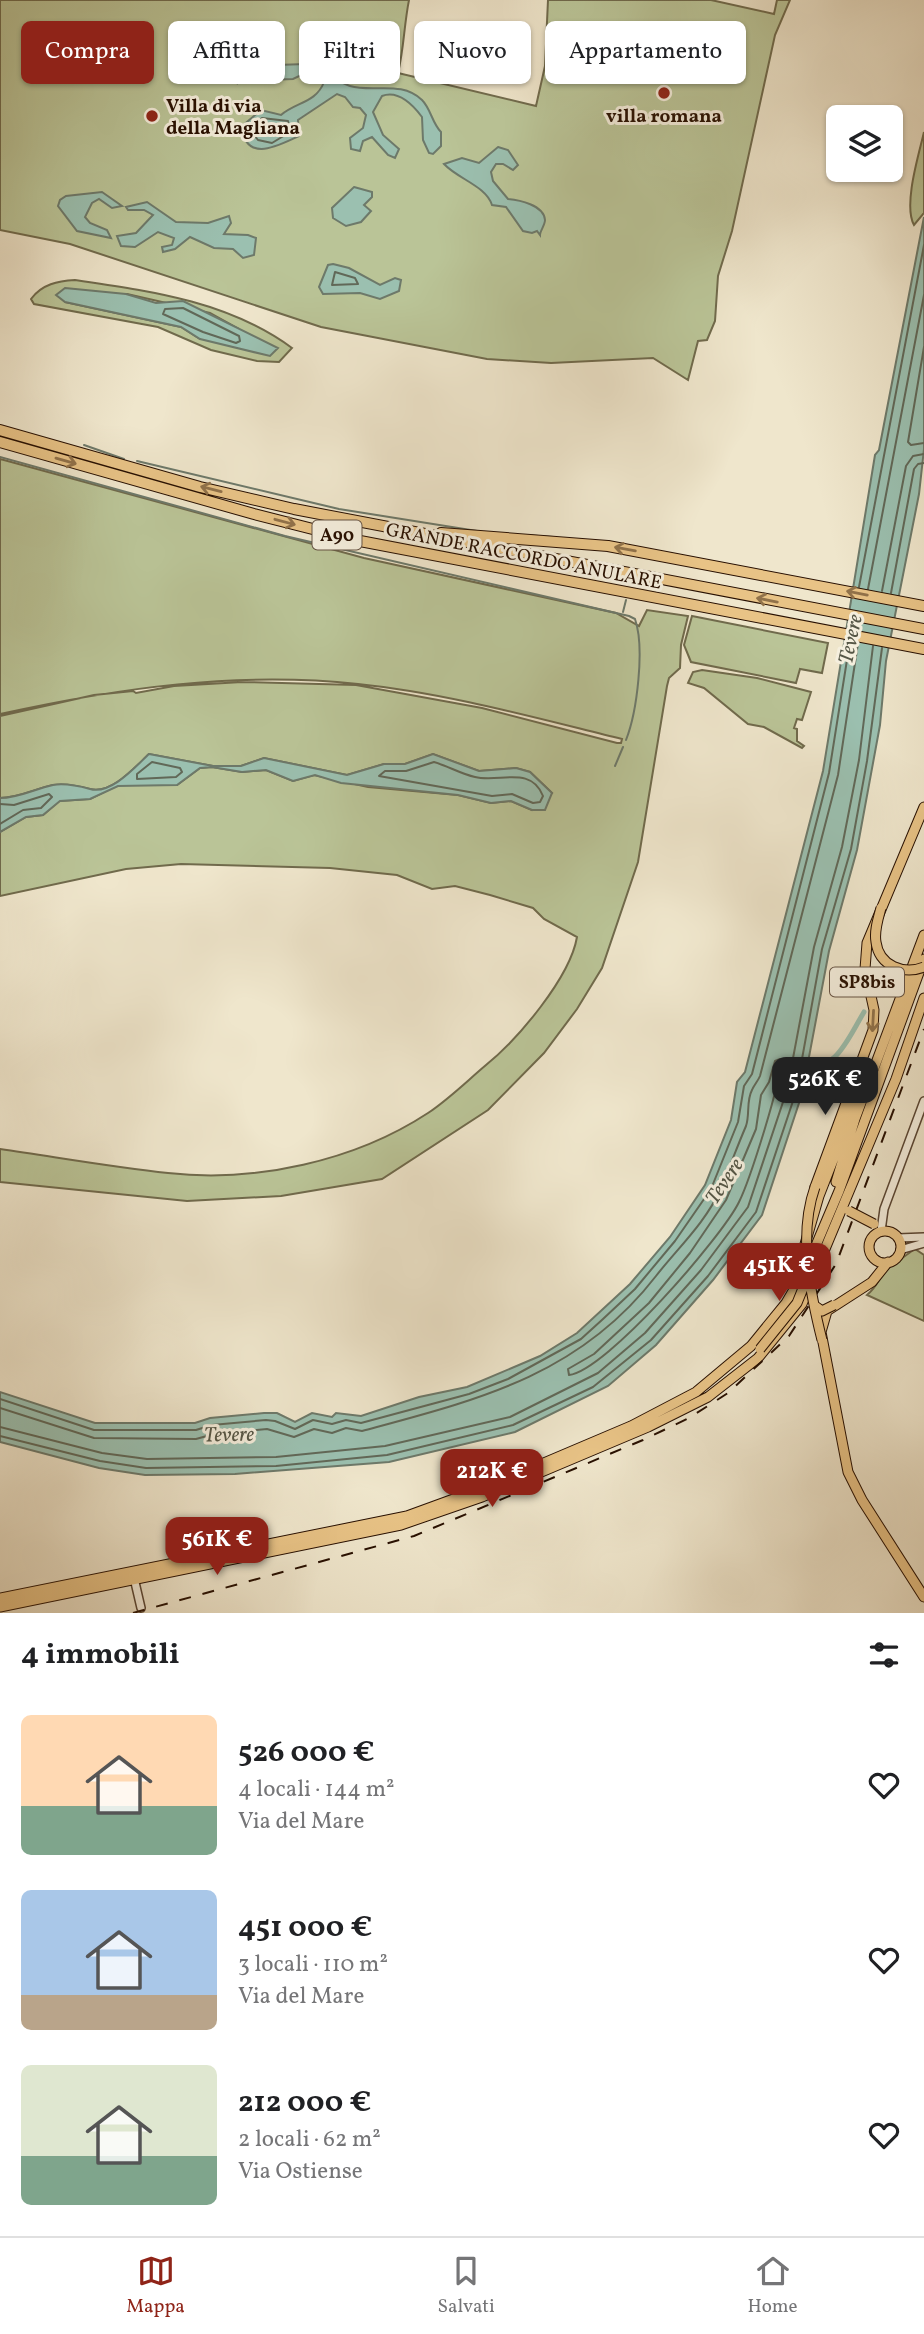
<!DOCTYPE html>
<html lang="it">
<head>
<meta charset="utf-8">
<style>
	:root { --surface:#fff; --page:#f6f6f6; --text:#202124; --muted:#757577; --line:#e0e0e0; --accent:#8f2418 }
	body { margin:0; font-family:Vollkorn,serif; background:var(--page); color:var(--text); height:100vh; display:flex; flex-direction:column; font-size:26px; white-space:nowrap }
	* { box-sizing:border-box; margin:0 }
	p { font-size:23px; color:var(--muted) }
	.icon { flex:none; width:38px; height:38px; fill:none; stroke:currentColor; stroke-width:2; stroke-linecap:round; stroke-linejoin:round }
	.map { position:relative; height:1613px; overflow:hidden }
	.drawer { display:flex; flex-direction:column; background:var(--surface); flex:1 }
	.drawer>* { flex:none }
	.guide { position:absolute; left:21px; top:21px; width:882px; height:63px; display:flex; gap:14px }
	.controls { position:absolute; left:826px; top:105px; display:grid; gap:14px }
	.controls a { display:grid; place-items:center; width:77px; height:77px; border-radius:10px; background:var(--surface); box-shadow:0 2px 5px #0004; font-size:35px }
	.price { position:absolute; translate:-50% -60px; padding:0 16px; border-radius:14px; background:var(--accent); color:#fff; font-size:23px; line-height:46px; filter:drop-shadow(0 2px 4px #0008) }
	.price::after { content:''; position:absolute; left:50%; top:42px; width:21px; height:16px; margin-left:-10px; background:inherit; clip-path:polygon(0 0,100% 0,50% 100%) }
	.price.current { background:#222; color:#fff }
	ul { padding:0; list-style:none }
	li { display:flex; align-items:center; gap:21px; height:175px; padding:0 21px }
	li span { display:grid; place-items:center; flex:none; width:196px; height:140px; border-radius:10px; color:#555 }
	li>.icon { margin-inline-start:auto }
	span .icon { width:84px; height:84px; fill:#fffc; stroke-width:1 }
	li b { font-size:30px }
	h2 { display:flex; justify-content:space-between; align-items:center; height:84px; padding:0 21px; font-size:30px }
	.chip { padding:0 24px; border-radius:10px; background:var(--surface); box-shadow:0 2px 5px #0004; font-size:24px; line-height:63px }
	.chip.current { background:var(--accent); color:#fff }
	.tab-bar { display:flex; justify-content:space-around; align-items:center; height:98px; border-top:2px solid var(--line); background:var(--surface); font-size:19px; color:var(--muted) }
	.tab-bar a { display:grid; justify-items:center; gap:4px }
	.tab-bar .current { color:var(--accent) }
	.map>svg:first-child { display:block }
	.green { fill:#bac497; stroke:#706a4c; stroke-width:2; fill-rule:evenodd }
	.water { fill:#9bc0b0; stroke:#6d796a; stroke-width:2 }
	.lines { fill:none; stroke-linecap:round; stroke-linejoin:round }
	.shore { stroke:#616858; stroke-width:2 }
	.stream { stroke:#6d796a; stroke-width:2 }
	.canal { stroke:#9bc0b0; stroke-width:5 }
	.minor-casing { stroke:#594533; stroke-width:10 }
	.major-casing { stroke:#270f00; stroke-width:11 }
	.highway-casing { stroke:#270f00; stroke-width:12 }
	.minor { stroke:#f5efde; stroke-width:7 }
	.major { stroke:#e8c386; stroke-width:9 }
	.highway { stroke:#e8c386; stroke-width:10 }
	.rail { stroke:#270f00; stroke-width:2; stroke-dasharray:12 12; stroke-linecap:butt }
	.major-bridge-casing { stroke:#270f00; stroke-width:11; stroke-linecap:butt }
	.major-bridge { stroke:#e8c386; stroke-width:9 }
	.oneway { stroke:#91724a }
	.poi-dot { fill:#8f2418; stroke:#f5efde; stroke-width:2.5 }
	.labels { text-anchor:middle; stroke-width:6; stroke-linejoin:round; paint-order:stroke }
	.shield { fill:#f5efde; stroke:#655243; stroke-width:2 }
	.shield-label { font-size:18px; font-weight:bold; fill:#270f00 }
	.poi-label { font-size:19px; font-weight:bold; fill:#270f00; stroke:#f5efde; text-anchor:start }
	.street-label { font-size:19px; fill:#270f00; stroke:#f5efde }
	.water-label { font-size:21px; font-style:italic; fill:#555646; stroke:#f5efde }
</style>
</head>
<body>
<div class="map">
<svg width="924" height="1613" viewBox="0 0 924 1613">
	<rect width="100%" height="100%" fill="#efe6cc"/>
	<filter id="stains"><feTurbulence type="fractalNoise" baseFrequency=".00286" numOctaves="4"/><feColorMatrix values="0 0 0 0 .2 0 0 0 0 .09 0 0 0 0 .02 0 0 0 .5 -.17"/></filter>
	<radialGradient id="worn" r=".72"><stop offset=".6" stop-color="#630" stop-opacity="0"/><stop offset="1" stop-color="#630" stop-opacity=".3"/></radialGradient>
	<path class="green" d="M0,0h409c-5,25 -5,48 -11,73l138,33 9,-40 3,-66h163l63,14 3,-14h13l-15,35 -43,196 -14,45 -3,45 -8,19 -9,1 -10,39 -35,-22 -102,5 -64,-4 -166,-32 -251,-83 -70,-14z
		M924,132v81l-10,12c-11,-20 5,-71 10,-93z
		M75,280c75,11 153,21 217,68l-13,14 -22,-1 -46,-11 -53,-23 -124,-23 -3,-5c11,-15 27,-18 44,-19zM127,294l83,19 27,15 -37,11 -19,-12 -116,-25z
		M0,459l364,99 252,55 23,13 8,-16 41,6 -7,29 -1,23 -11,10 -2,8 -29,176 -36,106 -25,41 -33,44 -56,57 -106,69 -101,17 -94,5 -187,-19v-33c56,8 112,18 168,24 87,10 187,-12 260,-60 21,-14 39,-32 58,-48 31,-25 84,-87 91,-128l-33,-18 -11,-11 -43,-13 -35,-9 -23,3 -35,-14 -67,-7 -149,-4 -55,5 -126,27v-64l26,-15 17,-2 16,-14 31,-2 28,-14h59l23,-17 12,-1 30,5 24,-2 27,11 21,-6 54,12 90,8 33,8 20,-2 21,9 20,-17 -22,-21 -14,-4 -37,3 -46,-17 -28,10h-21l-37,11 -83,-17 -23,8h-28l-64,-12c-14,13 -38,41 -59,35 -11,-3 -25,-6 -37,-4 -19,4 -34,13 -53,13v-82l94,-21 39,-4 3,2 38,-7 68,-4 114,3 126,23 135,35h4l1,-4c-86,-21 -176,-46 -264,-55 -122,-13 -240,4 -358,30z
		M692,616l136,27 -6,30 -22,-4 -4,14 -105,-21 -7,-17z
		M702,670l55,8 54,14 -9,28 -5,-1 -3,9 3,1v12l7,5 -2,2 -38,-21 -16,-3 -44,-36 -16,-5 5,-11z
		M915,1249l9,6v66l-57,-26c9,-7 11,-14 17,-23 1,-2 28,-21 31,-23z"/>
	<path class="water" d="M306,64c16,4 28,17 44,22 24,7 51,-6 72,14 9,9 10,23 19,32v14l-8,8 -4,-1 -6,-13 -1,-23c-9,-12 -24,-27 -40,-21l-9,16 10,23 16,14 -4,9 -7,-3 -16,-18 -9,4 -3,10 -9,-2 -1,-11 13,-10 3,-13 -6,-7 -7,-1 -8,-10 -8,-3 -39,26 1,16c-20,9 -52,28 -58,-9l20,-17 20,5c15,-13 35,-12 43,-33l-3,-9 -9,-3 -19,9 -26,1 -13,-5 -16,8 1,-11 9,-6z
		M498,147l10,3 10,15 -5,5 -10,-6h-7l-5,8 2,9 15,18c11,1 36,6 37,21 0,5 -5,11 -5,15l-3,-4 -5,2 -9,-2 -17,-24 -14,-2c-6,-19 -34,-26 -48,-41l18,-6 17,5z
		M354,187l18,5v5l-8,8 7,6 -10,11 -15,4 -13,-8 -1,-10z
		M102,192l20,14 -10,2 -13,-9 -7,4 -7,14 5,6 17,7 4,8 -34,-7 -19,-25 2,-6 6,-4z
		M147,202l29,20 32,1 21,-7 2,7 -7,11 24,1 8,3 -2,17 -11,3 -10,-9 -19,-1 -24,-11 -15,12 -12,3 -1,-5 10,-2 2,-7 -16,-6 -23,15 -14,-1 -4,-10 19,-3 17,-18 -9,-5h-16l-2,-3z
		M924,217v232l-5,45 -33,167 -6,64 -23,125 -28,101 -27,143 -40,121 -49,65 -57,65 -48,41 -93,46 -126,30 -154,12 -90,1 -46,-7 -99,-26v-50l95,31h100l15,-5 54,-5h13l18,9 17,-9 20,4 4,-4 25,3 58,-19 48,-10 73,-31 37,-23 53,-49 40,-47 35,-52 26,-65 6,-38 8,-10 78,-301 52,-316 4,-5z
		M333,264l16,4 31,17 15,-7 6,2 -2,11 -19,8 -20,-6 -37,1 -4,-7 9,-22z
		M65,288l61,6 30,9 27,-2 95,47 -8,8 -70,-17 -19,-12 -116,-25 -9,-7z
		M149,754l64,12h28l23,-8 83,17 37,-11h21l28,-10 46,17 37,-3 14,4 22,21 -7,17h-13l-21,-9 -20,2 -33,-8 -117,-12 -26,-8 -22,6 -27,-11 -24,2 -30,-5 -12,1 -23,17 -59,1 -28,13 -30,2 -17,14 -17,2 -26,15v-34c19,0 34,-9 53,-13 11,-2 26,1 37,4 21,6 45,-22 59,-35z"/>
	<g class="lines">
		<path class="shore" d="M262,118l26,3 2,11 -18,11 -14,-3 -8,-10z
			M335,272l20,6 3,6 -26,1z
			M183,308l56,28 1,5 -4,2 -33,-11 -40,-18 2,-5z
			M924,347l-16,95 3,3 13,-2
			M859,587l65,-342
			M868,589l56,-294
			M882,591l24,-125 7,-10 11,-2
			M891,593l23,-124 4,-5 6,-1
			M152,762l28,6 2,4 -6,5 -39,2v-5z
			M434,762c14,4 27,12 41,15 24,6 56,-12 68,19l-3,6 -7,1 -21,-9 -20,2 -113,-20 6,-5h21z
			M0,804l14,1 35,-11 3,3 -11,11 -18,2 -23,14
			M780,1059c4,16 -31,123 -41,143 -17,35 -133,169 -170,173l-1,-6 26,-15 55,-51 41,-50 36,-53 30,-71 5,-34 8,-13 6,-21z
			M0,1399l94,31h102l16,-5 54,-5 9,1 20,8 18,-9 19,4 14,-4 15,3 108,-29 39,-15 73,-40 22,-20 32,-30 40,-48 36,-52 27,-67 6,-36 8,-12 77,-301 21,-132
			M0,1408l94,30 102,1 18,-5 53,-5 27,8 20,-8 18,4 14,-5 16,3c115,-31 217,-55 294,-155 21,-27 50,-54 64,-86 9,-21 17,-43 26,-64 4,-11 0,-25 6,-36 2,-5 6,-9 8,-14l78,-301 20,-132
			M0,1427l102,26 45,6 129,-2 109,-11 125,-29 88,-44 47,-40 56,-63 47,-63 39,-117 27,-143 28,-100 17,-87 14,-114
			M0,1436l100,25 46,7 130,-2 111,-11 126,-30 80,-38 58,-47 57,-64 48,-64 40,-120 26,-143 29,-100 16,-88 15,-113"/>
		<path class="stream" d="M84,445l40,14
			M0,457l285,79 344,80 6,3c10,29 2,93 -9,121
			M137,461l202,48 138,22
			M524,535l29,2
			M623,612l3,-12
			M615,766l8,-19"/>
		<path class="canal" d="M799,1074c40,-8 46,-30 65,-62"/>
		<g class="minor-casing">
			<path id="minor" d="M881,1231l3,-22 40,-108
				M898,1238l26,-1
				M900,1250l24,-7
				M134,1578l7,30"/>
		</g>
		<g class="major-casing">
			<path id="major" d="M836,1182l19,-63 69,-184
				M815,1187l58,-157 1,-20 -9,-41 2,-26 57,-136
				M869 1247a16 16 0 1 1 32 0a16 16 0 1 1-32 0Z
				M888,1262l-16,20 -45,29 -6,21 27,140 14,28 62,97
				M794,1282l25,-86 36,-92 7,-31
				M0,1598l407,-82 85,-31 139,-59 65,-34 55,-46 35,-43 20,-34 33,-78 85,-232
				M0,1607l401,-82 81,-28 166,-70 60,-30 50,-39 44,-54 94,-225 28,-81"/>
		</g>
		<g class="highway-casing">
			<path id="highway" d="M0,430l200,57 94,22 630,120
				M0,442l254,72 106,27 564,108
				M441,533l167,13 316,60"/>
		</g>
		<use href="#minor" class="minor"/>
		<use href="#major" class="major"/>
		<use href="#highway" class="highway"/>
		<path class="rail" d="M133,1613l281,-77 229,-96 46,-22 39,-25 61,-57 47,-72 88,-235"/>
		<g class="major-bridge-casing">
			<path id="major-bridge" d="M881,908c-3,11 -7,23 -5,34 3,24 28,33 48,25
				M815,1187c-17,48 -5,105 7,153
				M849,1211l25,13
				M815,1306l7,5 12,-6
				M760,1349l37,-46 11,-27"/>
		</g>
		<use href="#major-bridge" class="major-bridge"/>
	</g>
	<defs><path id="oneway-shaft" d="M-6 0H5M1.5-3L5.5 0L1.5 3" fill="none" stroke-width="1.6" stroke-linecap="round" stroke-linejoin="round" transform="scale(1.75)"/></defs>
	<g class="oneway">
		<use href="#oneway-shaft" transform="translate(66 461) rotate(16)"/>
		<use href="#oneway-shaft" transform="translate(211 489) rotate(-166)"/>
		<use href="#oneway-shaft" transform="translate(285 522) rotate(15)"/>
		<use href="#oneway-shaft" transform="translate(625 549) rotate(-170)"/>
		<use href="#oneway-shaft" transform="translate(857 593) rotate(-169)"/>
		<use href="#oneway-shaft" transform="translate(767 600) rotate(-169)"/>
		<use href="#oneway-shaft" transform="translate(873 1021) rotate(93)"/>
	</g>
	<g class="poi-dot">
		<circle cx="664" cy="93" r="7"/>
		<circle cx="152" cy="116" r="7"/>
	</g>
	<g class="labels">
		<g class="shield">
			<rect x="312.5" y="520.5" width="49" height="29" rx="5"/>
			<rect x="830" y="967.5" width="74" height="29" rx="5"/>
		</g>
		<g class="shield-label">
			<text x="337" y="541">A90</text>
			<text x="867" y="988">SP8bis</text>
		</g>
		<g class="poi-label">
			<text x="166" y="112">Villa di via<tspan x="166" dy="22">della Magliana</tspan></text>
			<text x="664" y="122" text-anchor="middle">villa romana</text>
		</g>
		<g class="street-label">
			<text transform="translate(524 555) rotate(11)" y="7">GRANDE RACCORDO ANULARE</text>
		</g>
		<g class="water-label">
			<text transform="translate(850 639) rotate(-78)" y="7">Tevere</text>
			<text transform="translate(724 1181) rotate(-56)" y="7">Tevere</text>
			<text transform="translate(229 1434) rotate(-1)" y="7">Tevere</text>
		</g>
	</g>
	<rect width="100%" height="100%" filter="url(#stains)"/>
	<rect width="100%" height="100%" fill="url(#worn)"/>
</svg>
<div class="controls">
<a><svg class="icon" aria-label="layers" viewBox="0 0 24 24"><path d="M12 4l9 5-9 5-9-5zM3 14l9 5 9-5"/></svg></a>
</div>
<b class="price current" style="left:825px;top:1117px">526K €</b>
<b class="price" style="left:779px;top:1303px">451K €</b>
<b class="price" style="left:492px;top:1509px">212K €</b>
<b class="price" style="left:217px;top:1577px">561K €</b>
<div class="guide">
<a class="chip current">Compra</a>
<a class="chip">Affitta</a>
<a class="chip">Filtri</a>
<a class="chip">Nuovo</a>
<a class="chip">Appartamento</a>
</div>
</div>
<section class="drawer">
<h2>4 immobili<svg class="icon" aria-label="filters" viewBox="0 0 24 24"><path d="M4 7h16M4 17h16"/><circle cx="9" cy="7" r="2"/><circle cx="15" cy="17" r="2"/></svg></h2>
<ul>
<li><span style="background:linear-gradient(#ffd9b3 65%,#7fa58c 0)"><svg class="icon" aria-label="home" viewBox="0 0 24 24"><path d="M3 11l9-7 9 7M6 9v11h12V9"/></svg></span><div><b>526 000 €</b><p>4 locali · 144 m²</p><p>Via del Mare</p></div><svg class="icon" aria-label="heart" viewBox="0 0 24 24"><path d="M12 20l-8-8c-3-5 5-10 8-4 3-6 11-1 8 4z"/></svg></li>
<li><span style="background:linear-gradient(#a9c7e8 75%,#b9a48a 0)"><svg class="icon" aria-label="home" viewBox="0 0 24 24"><path d="M3 11l9-7 9 7M6 9v11h12V9"/></svg></span><div><b>451 000 €</b><p>3 locali · 110 m²</p><p>Via del Mare</p></div><svg class="icon" aria-label="heart" viewBox="0 0 24 24"><path d="M12 20l-8-8c-3-5 5-10 8-4 3-6 11-1 8 4z"/></svg></li>
<li><span style="background:linear-gradient(#dfe7d0 65%,#7fa58c 0)"><svg class="icon" aria-label="home" viewBox="0 0 24 24"><path d="M3 11l9-7 9 7M6 9v11h12V9"/></svg></span><div><b>212 000 €</b><p>2 locali · 62 m²</p><p>Via Ostiense</p></div><svg class="icon" aria-label="heart" viewBox="0 0 24 24"><path d="M12 20l-8-8c-3-5 5-10 8-4 3-6 11-1 8 4z"/></svg></li>
</ul>
</section>
<nav class="tab-bar">
<a class="current"><svg class="icon" aria-label="map" viewBox="0 0 24 24"><path d="M3 6l6-2 6 2 6-2v14l-6 2-6-2-6 2zM9 4v14M15 6v14"/></svg>Mappa</a>
<a><svg class="icon" aria-label="saved" viewBox="0 0 24 24"><path d="M7 4h10v16l-5-4-5 4z"/></svg>Salvati</a>
<a><svg class="icon" aria-label="home" viewBox="0 0 24 24"><path d="M3 11l9-7 9 7M6 9v11h12V9"/></svg>Home</a>
</nav>
</body>
</html>
